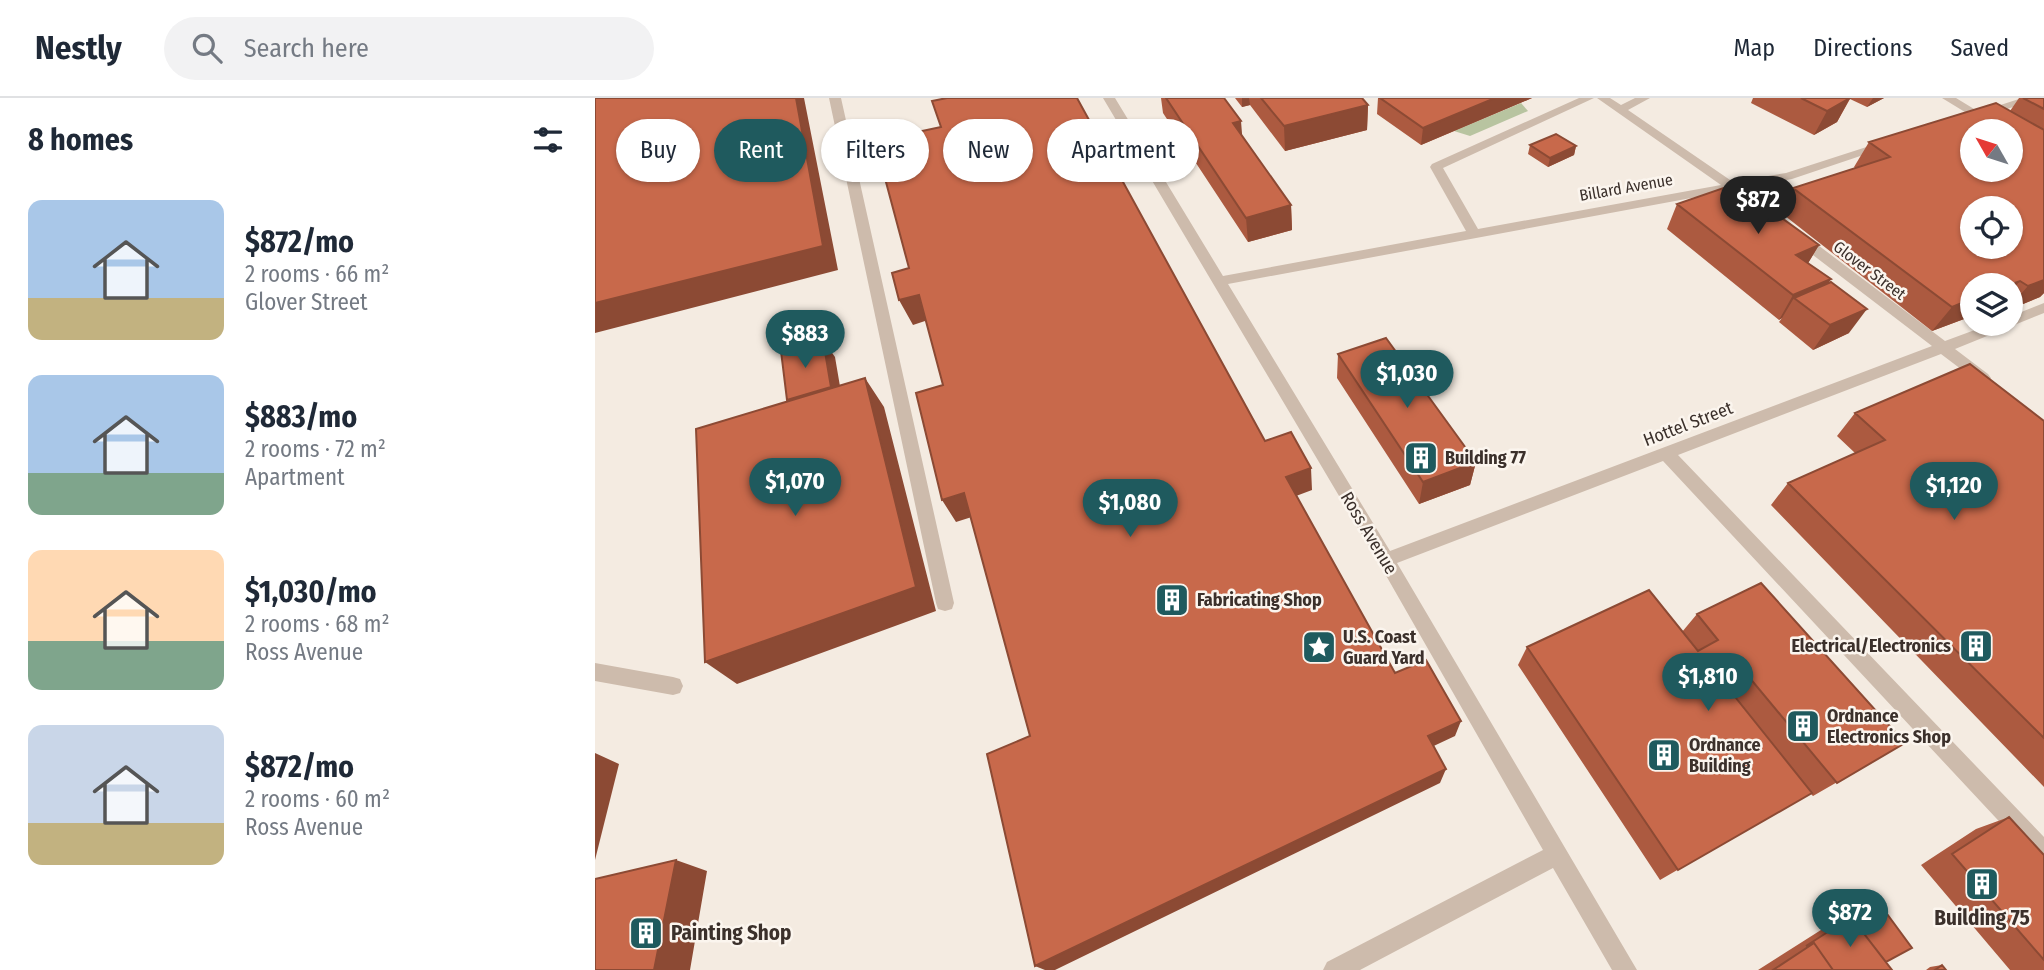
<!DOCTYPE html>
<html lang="en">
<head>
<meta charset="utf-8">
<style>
	:root { --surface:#fff; --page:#f2f2f3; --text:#1f2937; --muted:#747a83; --line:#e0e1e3; --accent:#1f5a5e }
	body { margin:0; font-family:"Fira Sans Condensed",sans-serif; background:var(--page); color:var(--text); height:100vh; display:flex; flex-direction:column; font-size:26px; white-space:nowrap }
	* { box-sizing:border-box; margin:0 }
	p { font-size:23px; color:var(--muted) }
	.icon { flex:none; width:38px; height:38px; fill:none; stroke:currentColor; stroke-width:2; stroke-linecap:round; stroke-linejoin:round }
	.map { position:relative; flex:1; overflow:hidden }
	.side { display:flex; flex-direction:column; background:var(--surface); width:595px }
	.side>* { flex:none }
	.top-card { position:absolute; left:21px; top:21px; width:665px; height:63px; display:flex; gap:14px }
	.needle { width:46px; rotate:309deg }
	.controls { position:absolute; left:1365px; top:21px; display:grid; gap:14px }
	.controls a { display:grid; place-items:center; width:63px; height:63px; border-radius:50%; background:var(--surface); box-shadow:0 2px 5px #0004; font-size:35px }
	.price { position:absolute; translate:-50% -60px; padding:0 16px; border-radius:24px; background:var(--accent); color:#fff; font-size:23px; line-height:46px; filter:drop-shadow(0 2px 4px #0008) }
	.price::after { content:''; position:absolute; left:50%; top:42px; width:21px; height:16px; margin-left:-10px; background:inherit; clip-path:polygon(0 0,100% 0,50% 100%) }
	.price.current { background:#222; color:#fff }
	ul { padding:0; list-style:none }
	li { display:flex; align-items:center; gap:21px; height:175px; padding:0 28px }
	li span { display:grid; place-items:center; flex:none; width:196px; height:140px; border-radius:14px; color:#555 }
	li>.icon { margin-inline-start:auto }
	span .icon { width:84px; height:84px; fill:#fffc; stroke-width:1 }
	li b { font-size:30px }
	h2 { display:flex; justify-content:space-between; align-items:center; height:84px; padding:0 28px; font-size:30px }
	.pill { padding:0 24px; border-radius:32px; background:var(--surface); box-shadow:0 2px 5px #0004; font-size:24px; line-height:63px }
	.pill.current { background:var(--accent); color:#fff }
	header { display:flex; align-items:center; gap:42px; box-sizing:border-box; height:98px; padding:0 35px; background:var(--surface); border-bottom:2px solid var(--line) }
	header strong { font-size:33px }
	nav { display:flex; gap:38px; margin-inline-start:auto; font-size:24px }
	.search { width:490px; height:63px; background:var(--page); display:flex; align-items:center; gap:18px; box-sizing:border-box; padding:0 24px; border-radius:38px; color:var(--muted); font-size:26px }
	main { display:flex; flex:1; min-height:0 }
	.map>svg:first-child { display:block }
	.green { fill:#b8c4a0 }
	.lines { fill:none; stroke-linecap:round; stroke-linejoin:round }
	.minor { fill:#cdbbac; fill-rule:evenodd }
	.wall { fill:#ac5a40 }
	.shaded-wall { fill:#8c4a34 }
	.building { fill:#c8694b; stroke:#8c4a34; stroke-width:2; fill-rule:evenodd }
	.labels { text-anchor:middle; stroke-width:5; stroke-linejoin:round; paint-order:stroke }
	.far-street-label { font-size:16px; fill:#3b302b; stroke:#fbf5ee }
	.street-label { font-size:18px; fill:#3b302b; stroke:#fbf5ee }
	.poi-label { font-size:18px; font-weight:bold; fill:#3b302b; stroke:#fbf5ee; text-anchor:start }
	.near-poi-label { font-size:21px; font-weight:bold; fill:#3b302b; stroke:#fbf5ee }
</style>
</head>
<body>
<header>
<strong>Nestly</strong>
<div class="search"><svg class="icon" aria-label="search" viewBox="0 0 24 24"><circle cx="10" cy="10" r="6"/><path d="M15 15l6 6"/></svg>Search here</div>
<nav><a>Map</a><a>Directions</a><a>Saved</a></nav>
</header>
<main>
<section class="side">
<h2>8 homes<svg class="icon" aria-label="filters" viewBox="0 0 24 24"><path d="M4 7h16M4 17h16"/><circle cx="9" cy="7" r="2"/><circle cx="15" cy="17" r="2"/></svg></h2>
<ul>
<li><span style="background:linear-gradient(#a9c7e8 70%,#c2b280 0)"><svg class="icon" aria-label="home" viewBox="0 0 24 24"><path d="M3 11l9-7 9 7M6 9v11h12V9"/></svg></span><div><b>$872/mo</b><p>2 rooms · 66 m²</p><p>Glover Street</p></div></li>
<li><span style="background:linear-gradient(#a9c7e8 70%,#7fa58c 0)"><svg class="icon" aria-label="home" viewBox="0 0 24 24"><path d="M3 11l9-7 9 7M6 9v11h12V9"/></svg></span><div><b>$883/mo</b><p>2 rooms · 72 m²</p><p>Apartment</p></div></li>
<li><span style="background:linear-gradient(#ffd9b3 65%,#7fa58c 0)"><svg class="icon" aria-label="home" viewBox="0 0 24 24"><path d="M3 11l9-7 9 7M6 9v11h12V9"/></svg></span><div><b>$1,030/mo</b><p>2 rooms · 68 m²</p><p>Ross Avenue</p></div></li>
<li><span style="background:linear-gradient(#c9d6e8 70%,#c2b280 0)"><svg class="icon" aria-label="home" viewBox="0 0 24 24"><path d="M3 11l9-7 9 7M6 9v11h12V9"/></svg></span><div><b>$872/mo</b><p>2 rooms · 60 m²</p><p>Ross Avenue</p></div></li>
</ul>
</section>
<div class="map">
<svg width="1449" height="872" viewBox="0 0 1449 872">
	<rect width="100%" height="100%" fill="#f4ebe1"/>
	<path class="green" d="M926,5l7,8 -58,25 -16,-5z"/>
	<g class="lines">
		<path class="minor" d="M234,0h12l113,505 -2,6 -7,2 -7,-2 -2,-6z
			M508,0h12l108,178 243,-45 -36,-64 2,-3 147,-66h15l-151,70 35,61 243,-44 -124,-87h13l11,7 14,-7h15l-22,12 105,72 53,-9 96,-31h8v4l-98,33 -51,9 -6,5 -6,-2 -501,93 162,267 542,-205 -140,-107v-6h10l143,108 46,-17h20v-8l33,-13v10l-89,36 33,25 3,4 -3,4h-10l-37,-28 -263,101 366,382v27l-8,-3 -373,-400 -266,102 240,407h-25l-59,-102 -193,102h-37l4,-8 216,-112 -163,-285z
			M1347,0h14l23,14 43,-14h17l-52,18 23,15h-14z
			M0,565l78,14 7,2 3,7 -3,7 -7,2 -78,-14z"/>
	</g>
	<path class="wall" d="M566,0h63l19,40 48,67 1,25 -44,12 -85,-129z
		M640,0h127l6,7 -1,25 -82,21 -35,-46 -8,2z
		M783,0h154l-111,47 -44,-31z
		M1158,0h131l-17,9 -17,-8 -13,23 -23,13 -63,-32z
		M1424,0h25v195l-4,4 -29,12v-24h-39v31l-40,15 -152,-119 13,-24 62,-20 -1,-1 15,-25 141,-31z
		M935,47l46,1 -2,9 -26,12 -20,-13z
		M1082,106l142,41 -11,18 21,20 20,50 -36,17 -34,-28 3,-4 -3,2 -112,-91z
		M743,256l138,108 -6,23 -51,19 -82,-126z
		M1260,315l189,8v366l-273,-282 17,-22 67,-30 -18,-17z
		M1102,516l208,129 -92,53 -3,-3 -150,87 -142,-215 9,-18 155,-15z
		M1414,719l35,38v115h-34l-89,-105 55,-36z
		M1284,805l7,59 6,8h-134l74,-47 8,-2 29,-15z
		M1347,867l4,5h-20l4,-3z"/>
	<path class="shaded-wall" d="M201,0h8l34,172 -243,63v-30z
		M647,0h7l1,7 -8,2z
		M900,0h37l-111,47 2,-17z
		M1255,0l-13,24 -23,13 13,-24z
		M1278,0h11l-17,9z
		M773,7l-1,25 -82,21 -1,-25z
		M646,23l2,25 -10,-23z
		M981,48l-2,9 -26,12 2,-9z
		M696,107l1,25 -44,12 -2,-24z
		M1224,147l-15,25 -8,-15z
		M1236,181l-15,25 -22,-6 -12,20 -3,2 14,-25z
		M1449,182v13l-4,4 -29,12v-4l17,-19z
		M1425,183l-9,10v-6h-2z
		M324,197l12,24 -18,6 -14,-25z
		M1377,201v17l-40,15 20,-24z
		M1272,211l-18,24 -36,17 17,-25z
		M228,242l12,17 8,47 -43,12z
		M270,280l19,29 52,204 -199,73 -32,-22z
		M881,364l-6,23 -51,19 4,-22z
		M716,370l1,22 -24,9 -2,-22z
		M369,395l14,22 -22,7 -14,-22z
		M1154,579l-19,17 -2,-6z
		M866,623l-6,15 -32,15 5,-15z
		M0,655l24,11 -24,96z
		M851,671l-6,14 -385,187h-10l-10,-4z
		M81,762l31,11 -17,99h-36z"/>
	<path class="building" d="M0,0h201l27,148 -228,57z
		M352,0h130l188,343 26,-9 20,36 -25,9 109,196 31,-13 35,61 -33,15 18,33 -411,197 -48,-212 43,-18 -66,-243 -22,7 -26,-107 27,-8 -24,-90 -20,5 -7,-27 17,-5 -34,-127 66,-14 -9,-26z
		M571,0h58l17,23 -8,2 58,82 -45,13z
		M666,0h101l6,7 -84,21z
		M785,0h115l-72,30z
		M1206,0h49l-23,13z
		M1428,0h21v11z
		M1401,5l48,27v150l-16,6 -8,-5 -11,4h-37v14l-20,8 -159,-119 97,-31 -21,-15zM1377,33h39v39h-39zM1377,110h39v39h-39z
		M961,36l20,12 -26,12 -20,-13z
		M1140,86l84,61 -23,10 35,24 -38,16 -116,-91z
		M1236,184l36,27 -37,16 -36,-27z
		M791,240l90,124 -53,20 -85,-128z
		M228,242l8,47 -44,13 -6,-49z
		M1375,266l74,57v317l-256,-255 97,-43 -30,-27z
		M270,280l51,209 -211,75 -9,-233z
		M1166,485l144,160 -68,40 -88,-106 -21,11 84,105 -134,77 -151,-223 122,-57 49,61 20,-11 -21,-26z
		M1414,719l35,38v105l-92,-106z
		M81,762l-22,110h-59v-91z
		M1284,805l33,45 -26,14 -35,-45h-1z
		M1256,819l41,53h-59l-19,-27 -8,3z
		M1219,845l19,27h-60z
		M1347,867l4,5h-11z"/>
	<defs>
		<g id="building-square" transform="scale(1.75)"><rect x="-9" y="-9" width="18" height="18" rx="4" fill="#1f5a5e" stroke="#fbf5ee"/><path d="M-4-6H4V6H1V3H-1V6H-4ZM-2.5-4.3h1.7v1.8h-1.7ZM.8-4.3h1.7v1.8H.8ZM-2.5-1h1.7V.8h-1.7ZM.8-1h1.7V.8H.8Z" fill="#fff"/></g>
		<g id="sight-square" transform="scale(1.75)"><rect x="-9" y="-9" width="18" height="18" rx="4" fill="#1f5a5e" stroke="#fbf5ee"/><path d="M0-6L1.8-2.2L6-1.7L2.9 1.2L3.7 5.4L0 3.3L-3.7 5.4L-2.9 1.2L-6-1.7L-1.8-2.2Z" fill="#fff"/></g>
	</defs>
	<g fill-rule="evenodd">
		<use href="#building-square" x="826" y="360"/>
		<use href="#building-square" x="577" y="502"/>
		<use href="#building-square" x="1381" y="548"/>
		<use href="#sight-square" x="724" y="549"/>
		<use href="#building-square" x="1208" y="628"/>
		<use href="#building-square" x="1069" y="657"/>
		<use href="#building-square" x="1387" y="786"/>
		<use href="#building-square" x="51" y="835"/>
	</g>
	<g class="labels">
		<g class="far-street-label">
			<text transform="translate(1031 89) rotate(-10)" y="6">Billard Avenue</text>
			<text transform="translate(1275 172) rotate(37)" y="6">Glover Street</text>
		</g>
		<g class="street-label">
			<text transform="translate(1093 326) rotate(-21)" y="6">Hottel Street</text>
			<text transform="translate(774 435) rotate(59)" y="6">Ross Avenue</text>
		</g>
		<g class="poi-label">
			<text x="850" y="366">Building 77</text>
			<text x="602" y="508">Fabricating Shop</text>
			<text x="748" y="545">U.S. Coast<tspan x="748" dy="21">Guard Yard</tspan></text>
			<text x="1356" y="554" text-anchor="end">Electrical/Electronics</text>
			<text x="1232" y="624">Ordnance<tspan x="1232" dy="21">Electronics Shop</tspan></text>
			<text x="1094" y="653">Ordnance<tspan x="1094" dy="21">Building</tspan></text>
		</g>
		<g class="near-poi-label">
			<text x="1387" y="827">Building 75</text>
			<text x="76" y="842" text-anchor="start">Painting Shop</text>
		</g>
	</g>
</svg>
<div class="controls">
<a><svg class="needle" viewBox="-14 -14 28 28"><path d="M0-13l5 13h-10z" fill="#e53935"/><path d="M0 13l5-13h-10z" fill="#747a83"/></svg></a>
<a><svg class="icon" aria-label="locate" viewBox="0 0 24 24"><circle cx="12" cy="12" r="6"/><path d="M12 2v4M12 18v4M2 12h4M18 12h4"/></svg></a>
<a><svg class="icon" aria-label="layers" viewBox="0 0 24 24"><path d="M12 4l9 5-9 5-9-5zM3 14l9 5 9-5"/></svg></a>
</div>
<b class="price current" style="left:1163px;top:138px">$872</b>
<b class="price" style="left:210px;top:272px">$883</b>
<b class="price" style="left:812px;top:312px">$1,030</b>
<b class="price" style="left:200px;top:420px">$1,070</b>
<b class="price" style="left:1359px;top:424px">$1,120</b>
<b class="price" style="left:535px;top:441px">$1,080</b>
<b class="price" style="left:1113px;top:615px">$1,810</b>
<b class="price" style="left:1255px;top:851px">$872</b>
<div class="top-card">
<a class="pill">Buy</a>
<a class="pill current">Rent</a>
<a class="pill">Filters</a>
<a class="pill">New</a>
<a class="pill">Apartment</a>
</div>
</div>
</main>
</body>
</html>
